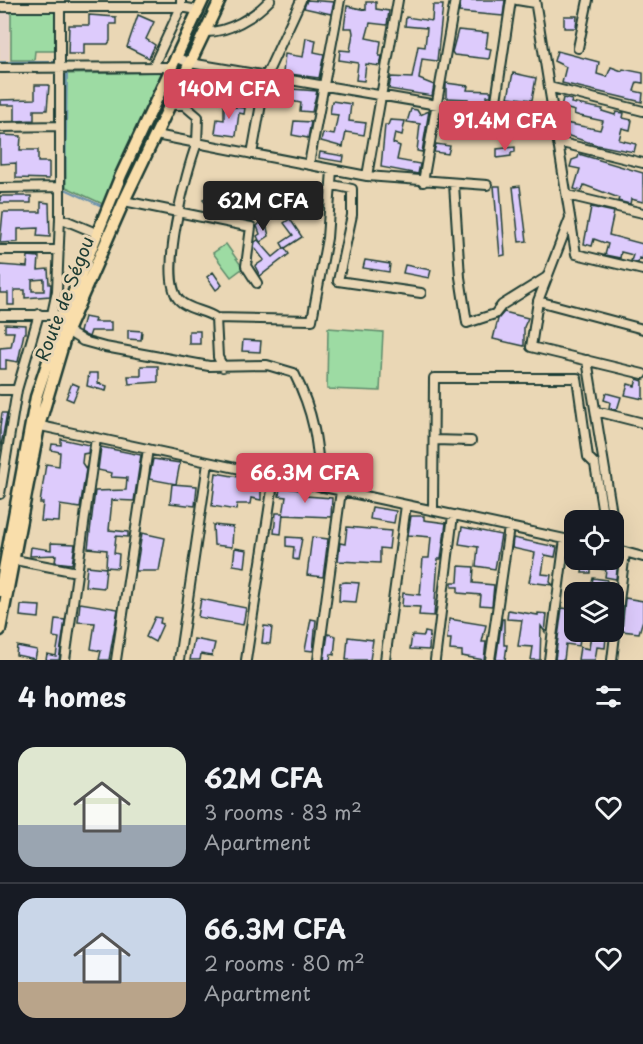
<!DOCTYPE html>
<html lang="en">
<head>
<meta charset="utf-8">
<style>
	:root { --surface:#171b24; --page:#20242c; --text:#f1f3f6; --muted:#9ea1a6; --line:#363941; --accent:#d1495b }
	body { margin:0; font-family:"Playpen Sans",sans-serif; background:var(--page); color:var(--text); height:100vh; display:flex; flex-direction:column; font-size:22px; white-space:nowrap }
	* { box-sizing:border-box; margin:0 }
	p { font-size:20px; color:var(--muted) }
	.icon { flex:none; width:33px; height:33px; fill:none; stroke:currentColor; stroke-width:2; stroke-linecap:round; stroke-linejoin:round }
	.map { position:relative; height:660px; overflow:hidden }
	.side { display:flex; flex-direction:column; background:var(--surface); flex:1 }
	.side>* { flex:none }
	.fabs { position:absolute; left:564px; top:510px; display:grid; gap:12px }
	.fabs a { display:grid; place-items:center; width:60px; height:60px; border-radius:12px; background:var(--surface); box-shadow:0 6px 24px #0002; font-size:30px }
	.price { position:absolute; translate:-50% -51px; padding:0 14px; border-radius:6px; background:var(--accent); color:#fff; font-size:20px; line-height:39px; filter:drop-shadow(0 2px 3px #0008) }
	.price::after { content:''; position:absolute; left:50%; top:36px; width:18px; height:14px; margin-left:-9px; background:inherit; clip-path:polygon(0 0,100% 0,50% 100%) }
	.price.current { background:#222; color:#fff }
	ul { padding:0; list-style:none }
	li { display:flex; align-items:center; gap:18px; height:150px; padding:0 18px }
	li+li { border-top:2px solid var(--line) }
	li span { display:grid; place-items:center; flex:none; width:168px; height:120px; border-radius:18px; color:#555 }
	li>.icon { margin-inline-start:auto }
	span .icon { width:72px; height:72px; fill:#fffc; stroke-width:1 }
	li b { font-size:26px }
	h2 { display:flex; justify-content:space-between; align-items:center; height:72px; padding:0 18px; font-size:26px }
	.map>svg:first-child { display:block }
	.built { fill:#e6d3ca }
	.green { fill:#9ddba3; stroke:#5e8c6c; stroke-width:1.5 }
	.lines { fill:none; stroke-linecap:round; stroke-linejoin:round }
	.stream { stroke:#6e94ac; stroke-width:2 }
	.building { fill:#ddcbfc; stroke:#1f3d34; stroke-width:1.5; fill-rule:evenodd }
	.minor-casing { stroke:#1f3d34; stroke-width:12 }
	.highway-casing { stroke:#1f3d34; stroke-width:15 }
	.minor { stroke:#ead7b5; stroke-width:8 }
	.highway { stroke:#f9deab; stroke-width:10 }
	.labels { text-anchor:middle; stroke-width:6; stroke-linejoin:round; paint-order:stroke }
	.street-label { font-size:18px; fill:#1f3d34; stroke:#ead7b5 }
</style>
</head>
<body>
<div class="map">
<svg width="643" height="660" viewBox="0 0 643 660">
	<rect width="100%" height="100%" fill="#ead7b5"/>
	<filter id="ink" filterUnits="userSpaceOnUse"><feTurbulence type="fractalNoise" baseFrequency=".0167" numOctaves="2"/><feDisplacementMap in="SourceGraphic" scale="12" xChannelSelector="R" yChannelSelector="G"/><feConvolveMatrix kernelMatrix="1 2 1 2 8 2 1 2 1" color-interpolation-filters="sRGB"/></filter>
	<g filter="url(#ink)">
		<path class="built" d="M0,13h10l-1,47h-9z"/>
		<path class="green" d="M11,12h48l-2,39h-22l-1,9h-23z
			M162,72l-57,133 -39,-18 -2,-113z
			M226,244l17,24 -12,9 -18,-24z
			M328,328l55,4 -3,59 -53,-2z"/>
		<g class="lines">
			<path class="stream" d="M0,62h56
				M67,73l-2,116 39,18"/>
		</g>
		<path class="building" d="M307,0l27,2 -3,12 -27,-6z
			M461,0h44l-2,16 -44,-4z
			M366,2h10v7l13,2 -2,14 -17,-2 -4,15 15,3 -2,15h3l-2,10 -14,-2 -2,17 -8,-1 2,-17 -19,-3 1,-10 10,1 3,-18 -1,-5h-8l3,-22 19,4z
			M433,5h10l-6,56 -15,-2 -3,20 15,6 -2,11 -43,-7 2,-12 21,1 6,-32 7,1 2,-19 -22,-2 1,-9 26,4z
			M89,15l27,2v7h-6v17l-2,3h-24v10h-16l1,-29h20z
			M138,15l16,7 -8,17 9,6 -6,13 -22,-11z
			M564,16h13l-1,12h-12z
			M458,30l30,3 -2,15 5,1 -2,10 -35,-4 -2,-3z
			M306,38l10,2 -2,12 10,2 -5,24 -36,-5 2,-19 18,3z
			M557,51l42,11 -2,12 10,3 4,-10 11,4 1,-2 20,4v10l-6,-1 -3,9 9,2 -1,9 -80,-19 4,-16 -12,-6z
			M513,73l23,5 -4,22 -24,-3z
			M446,83l22,3 -1,4 24,1v5h-4v7l-13,-1 -1,3 -6,-1 1,-5 -22,-1z
			M35,85h14l-2,25h-13v10l-19,1v-16h-15v-5l35,-1z
			M278,88l39,3 -5,21 -12,-1 1,-8 -10,-2 -1,6 -15,-2z
			M563,98l9,2 -1,3 32,6 -1,2 13,4 1,-3 8,1 -1,5 9,2 -2,10 -8,-2 -3,12 17,4 -2,8 -37,-7 -34,-11 2,-11 35,7 3,-9 -23,-5 -6,-2 1,-3 -14,-4z
			M332,101l19,3 -2,17 17,2 -2,12 -18,-3 -3,15 -22,-6 2,-8 11,2 4,-20 -8,-1z
			M224,102h10v5l11,1 -1,6 -5,-1 -3,23 -21,-3 2,-14 7,1z
			M411,109l6,1 3,5 9,-4 -7,41 -5,-1 3,-27 -13,-2z
			M445,112l14,3v9l-9,6 -10,-1v-10z
			M390,120l15,1 -3,14 -7,-2 -2,10 7,3 -3,14 23,4 -2,10 -37,-7 4,-42h3z
			M294,121l17,1 -3,16 -16,-3z
			M0,135l21,1 -1,14h18v12h11v17l-33,-1v-15l-16,1z
			M436,144l14,2 -2,8 -14,-2z
			M515,147v5l-4,1v3l-14,2v-9z
			M320,152l24,4 -1,6 -24,-4z
			M579,154l64,19v29l-12,-3 -1,5 -12,-3 1,-3 -35,-13 -2,6 -8,-2 6,-20 -10,-2 2,-7 6,-2z
			M494,186h6l5,69 -5,1z
			M520,186l7,55 -8,1 -6,-55z
			M211,192l9,10 -9,7 -8,-9z
			M294,194l16,3 -1,7 -16,-2z
			M0,196h31v7h-31z
			M248,197l5,1 -3,23 -5,-1 1,-10 -9,-1 1,-7 9,1z
			M279,200l3,5 -20,15 -5,-7z
			M41,202l8,1 1,34 -13,-1 1,-8 -20,1v13l-18,1 3,-31h38z
			M591,207l23,5 -5,23 34,9 -1,15 -3,-1 -1,5 -7,-2 2,-6 -12,-3 -1,6 -15,-3 3,-11 -14,-5 -2,7 -8,-2z
			M290,219l12,18 -17,11 4,6 -29,22 -5,-10 9,-6 -10,-13 1,-5 3,-2 15,17 11,-9 -3,-5 12,-8 -9,-12z
			M261,222l6,6 2,8 -9,6 -3,-6 3,-2 -3,-8z
			M28,256l11,1 -1,13 10,-1 1,15h2l-1,12 -25,2v-8h-11v15h-6v-12h-8v-28l27,2zM44,279v12h-12v-11z
			M365,260l25,4 -1,8 -26,-4z
			M405,265l26,5 -2,8 -26,-5z
			M213,272l9,13 -6,5 -9,-13z
			M504,312l24,6 -4,9v19l-31,-7 5,-20z
			M84,317l11,2 -1,3h17v9h-20l-2,6 -4,-2 -5,-3z
			M5,324l21,1v8h-2l-6,29 -12,-2v9h-6v-21l11,-1 3,-15h-9z
			M128,330l14,1 -1,9 -13,-1z
			M189,331h11v13h-11z
			M243,340l18,1 -1,11 -18,-1z
			M141,366h17v16l-29,2 -1,-8h13z
			M89,373h9v10l9,3 -1,5 -19,-5z
			M637,379l6,2v18l-18,-4 3,-11 7,2z
			M72,383l7,3 -6,15 -7,-3z
			M606,393l15,4 -4,13 -8,-2 1,-6 -6,-2z
			M2,413h5l-7,38v-23z
			M61,439l28,6 -1,8 -5,1 -1,9 4,6 -6,39 -20,-3 -1,17 -18,-1 2,-18h-3l6,-39 13,2 1,-14 -9,-2 1,-6 9,1z
			M101,447l40,8 -7,46 -22,-1 -3,30 19,2v5l-12,-1 -2,17 5,1 -1,14 -12,-1 1,-17 -19,-2 7,-57 31,-1 1,-12 -16,-1 1,-4 -14,-3z
			M153,459l27,4 -4,21 -27,-5z
			M216,473l45,8v19l-10,-2 -1,6h-13l-1,6 -24,-4z
			M172,484l25,2 -2,20 -25,-3z
			M280,487l27,4 -1,5 26,2 -1,19 -48,-2 3,-18 -7,-1z
			M372,507l24,4 -2,12 -24,-4z
			M276,513h7l-2,21 -7,-1z
			M411,516h13v4l22,3 -5,36h-3l-4,57 -15,-1 1,-8 -18,-1 1,-13 17,2 3,-37h6l2,-21 -23,-2z
			M213,525l20,2 -1,20 -18,-2z
			M347,527l44,4 -2,18 -9,-1v15l-42,-2 2,-18 5,1z
			M462,527l39,8 -6,34 -19,-3 2,-19 -19,-3z
			M142,533l23,5 -6,33h-23z
			M286,537l16,1 -4,22 -5,-1 1,-12 -8,-1z
			M312,537l16,2 -5,38 -16,-2z
			M513,538l44,9 -2,10 -10,-2 -3,19 9,1 -1,7 3,3 -24,-3 6,-29 -23,-5z
			M51,543l24,1 -3,20 -17,-2 1,-7 -26,1 1,-9 20,3z
			M235,548l12,2 -2,17 -12,-2z
			M584,560l34,1 -2,18 -11,-2 1,-7 -15,-2v5h-9z
			M87,566l19,2 -2,20 -19,-2z
			M459,566l15,1 -1,16 21,2 -2,21 -12,-1 1,-10 -23,-2v-6h-6v-5h6z
			M593,578l14,2 -1,10 -15,-3z
			M346,582l13,1 -3,19 -17,-1 1,-18z
			M625,598l18,3v19l-4,13 -17,-2z
			M201,599l45,9 -3,17 -45,-8z
			M80,603l38,6 -9,51h-10l2,-9 -10,-2 4,-26 -17,-1z
			M21,605l19,1 -1,12 -19,-2z
			M562,608l8,1v4h4v19h7l-2,14 -13,-2 -2,16h-9z
			M508,610l30,5v-2l9,1 -2,18 -4,-6 -1,34h-9l2,-13 -15,-1 4,-26 -15,-1z
			M155,617l6,1 -1,5 3,1 -8,18 -9,-5z
			M55,619l10,1 -6,40h-13l1,-6 9,2 3,-18 -6,-1z
			M311,619l5,1 -3,31 -8,-1z
			M449,619l37,6 -4,17h4l-2,18 -22,-4v-5l-12,-1 1,-11h-4z
			M502,619h2v26h3l-2,15h-9z
			M264,626l8,1 -2,17 -8,-1z
			M425,632l5,1 -1,17 -19,-1 2,-14 12,1z
			M328,634l8,2 -2,19 -3,-1 -1,6h-6z
			M591,634l15,3 -1,11 -8,-1 -2,13h-17l2,-13 9,2z
			M348,637l25,3 -3,20h-24z
			M194,639l21,4 -3,13 -11,-2 -1,6h-10z
			M17,646l20,4 -2,9 -19,-4z"/>
		<g class="lines">
			<g class="minor-casing">
				<path id="minor" d="M517,0l18,3
					M535,0l41,254 67,16
					M0,7h181l17,3
					M204,32c24,1 50,-15 66,-32
					M578,48l10,-48
					M175,57l15,6 365,62
					M153,67l28,-60v-7
					M0,68l170,-1
					M549,87l94,24
					M170,105h14l14,12 -1,26 170,33 120,9
					M494,114l17,-114
					M0,127l60,-1
					M156,135l41,8c-11,29 -39,134 -18,157 9,10 26,10 37,18l2,39 5,10
					M558,142l85,21
					M252,154l14,-78 35,-76
					M309,164l31,-164
					M367,176l31,-176
					M423,182l32,-182
					M454,184l6,93 7,46 28,-9 7,-9 45,-28
					M333,185l19,4v26l-14,66 83,12
					M0,188l60,-1
					M567,195l76,18
					M124,201l127,26 -5,39 11,17
					M60,218l36,15
					M570,218l-32,83 -7,46 112,27
					M0,250h59
					M538,301l105,28
					M52,314l5,-23 3,-73v-211
					M0,315h64
					M216,318l96,2 15,-82 5,-68
					M67,331l16,10 22,6 104,19 58,-1 27,8c21,42 23,68 27,114
					M587,360l31,190
					M0,390h17
					M596,411l47,12
					M36,425l538,116
					M434,440l37,1
					M0,494l17,-104 22,-76
					M433,510l1,-132h143l11,79 7,7 9,56
					M621,551l22,6
					M15,560l62,12
					M65,660l31,-222
					M116,660l32,-211
					M179,660l29,-197
					M246,660l28,-183
					M318,660l23,-169
					M385,660l21,-155
					M435,660l18,-145
					M490,660l19,-133
					M549,660l16,-121
					M612,660l13,-108"/>
			</g>
			<g class="highway-casing">
				<path id="highway" d="M0,591l36,-194 22,-66 63,-156 82,-175
					M0,630l39,-204 28,-95 57,-130 96,-201"/>
			</g>
			<use href="#minor" class="minor"/>
			<use href="#highway" class="highway"/>
		</g>
	</g>
	<g class="labels">
		<g class="street-label">
			<text transform="translate(65 299) rotate(-69)" y="6">Route de Ségou</text>
		</g>
	</g>
</svg>
<div class="fabs">
<a><svg class="icon" aria-label="locate" viewBox="0 0 24 24"><circle cx="12" cy="12" r="6"/><path d="M12 2v4M12 18v4M2 12h4M18 12h4"/></svg></a>
<a><svg class="icon" aria-label="layers" viewBox="0 0 24 24"><path d="M12 4l9 5-9 5-9-5zM3 14l9 5 9-5"/></svg></a>
</div>
<b class="price" style="left:229px;top:120px">140M CFA</b>
<b class="price" style="left:505px;top:152px">91.4M CFA</b>
<b class="price current" style="left:263px;top:232px">62M CFA</b>
<b class="price" style="left:305px;top:504px">66.3M CFA</b>
</div>
<section class="side">
<h2>4 homes<svg class="icon" aria-label="filters" viewBox="0 0 24 24"><path d="M4 7h16M4 17h16"/><circle cx="9" cy="7" r="2"/><circle cx="15" cy="17" r="2"/></svg></h2>
<ul>
<li><span style="background:linear-gradient(#dfe7d0 65%,#9aa5b1 0)"><svg class="icon" aria-label="home" viewBox="0 0 24 24"><path d="M3 11l9-7 9 7M6 9v11h12V9"/></svg></span><div><b>62M CFA</b><p>3 rooms · 83 m²</p><p>Apartment</p></div><svg class="icon" aria-label="heart" viewBox="0 0 24 24"><path d="M12 20l-8-8c-3-5 5-10 8-4 3-6 11-1 8 4z"/></svg></li>
<li><span style="background:linear-gradient(#c9d6e8 70%,#b9a48a 0)"><svg class="icon" aria-label="home" viewBox="0 0 24 24"><path d="M3 11l9-7 9 7M6 9v11h12V9"/></svg></span><div><b>66.3M CFA</b><p>2 rooms · 80 m²</p><p>Apartment</p></div><svg class="icon" aria-label="heart" viewBox="0 0 24 24"><path d="M12 20l-8-8c-3-5 5-10 8-4 3-6 11-1 8 4z"/></svg></li>
</ul>
</section>
</body>
</html>
